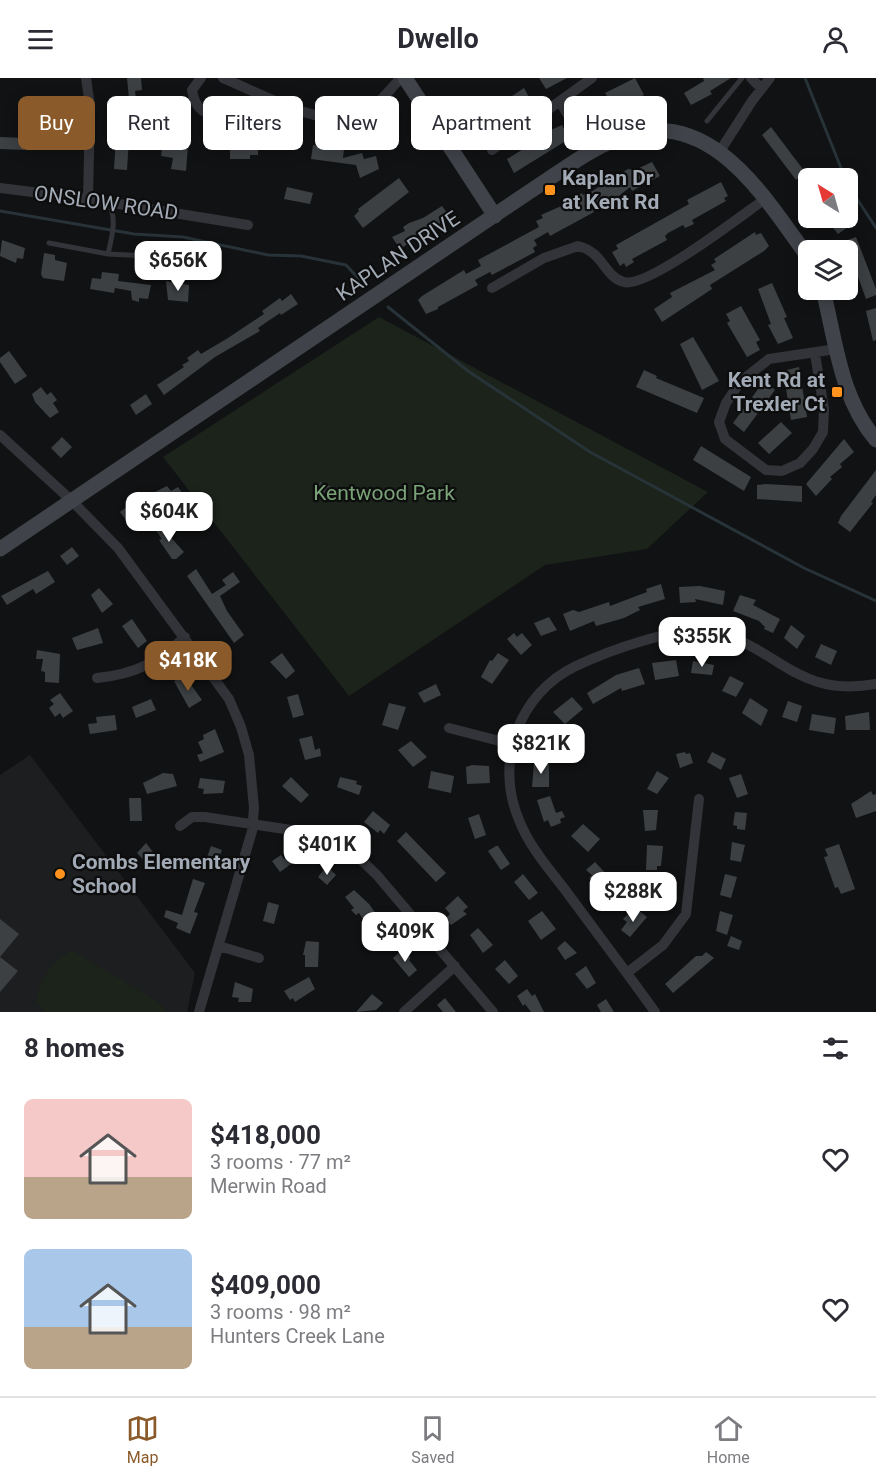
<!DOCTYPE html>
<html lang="en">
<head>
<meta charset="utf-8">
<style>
	:root { --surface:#fff; --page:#f7f7f7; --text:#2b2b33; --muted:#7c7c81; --line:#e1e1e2; --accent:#8a5a2a }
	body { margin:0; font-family:Roboto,sans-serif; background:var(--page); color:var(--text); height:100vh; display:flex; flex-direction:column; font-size:22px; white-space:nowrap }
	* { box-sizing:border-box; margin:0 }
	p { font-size:20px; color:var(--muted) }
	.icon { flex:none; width:33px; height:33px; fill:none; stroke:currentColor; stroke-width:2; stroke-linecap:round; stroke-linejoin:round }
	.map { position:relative; height:934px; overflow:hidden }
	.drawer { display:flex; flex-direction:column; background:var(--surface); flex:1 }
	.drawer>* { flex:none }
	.guide { position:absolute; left:18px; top:18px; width:840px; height:54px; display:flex; gap:12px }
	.needle { width:39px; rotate:323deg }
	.controls { position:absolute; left:798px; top:90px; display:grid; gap:12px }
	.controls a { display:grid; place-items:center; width:60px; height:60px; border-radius:9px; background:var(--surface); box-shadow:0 3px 15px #0003; font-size:30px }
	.price { position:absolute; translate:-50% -51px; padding:0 14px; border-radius:12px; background:#fff; color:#222; font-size:20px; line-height:39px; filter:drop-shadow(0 2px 3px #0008) }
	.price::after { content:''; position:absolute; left:50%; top:36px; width:18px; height:14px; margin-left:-9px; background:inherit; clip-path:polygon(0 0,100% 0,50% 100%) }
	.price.on { background:var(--accent); color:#fff }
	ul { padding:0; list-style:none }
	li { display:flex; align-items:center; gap:18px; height:150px; padding:0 24px }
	li span { display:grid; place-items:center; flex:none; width:168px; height:120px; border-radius:9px; color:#555 }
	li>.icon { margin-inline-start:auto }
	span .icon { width:72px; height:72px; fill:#fffc; stroke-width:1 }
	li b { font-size:26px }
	h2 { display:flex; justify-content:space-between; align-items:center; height:72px; padding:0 24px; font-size:26px }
	.pill { padding:0 21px; border-radius:9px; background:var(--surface); box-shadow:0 3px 15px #0003; font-size:21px; line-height:54px }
	.pill.on { background:var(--accent); color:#fff }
	header { display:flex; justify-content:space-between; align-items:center; height:78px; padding:0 24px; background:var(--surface); font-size:27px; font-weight:700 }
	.dock { display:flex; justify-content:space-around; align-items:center; height:84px; border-top:2px solid var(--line); background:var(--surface); font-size:16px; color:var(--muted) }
	.dock a { display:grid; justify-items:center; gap:3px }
	.dock .on { color:var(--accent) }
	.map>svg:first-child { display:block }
	.built { fill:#1d1e20 }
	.green { fill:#1b231b }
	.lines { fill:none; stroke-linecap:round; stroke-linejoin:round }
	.stream { stroke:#273338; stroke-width:3 }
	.building { fill:#3d4043 }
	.lane { stroke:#323439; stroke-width:5 }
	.street { stroke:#323439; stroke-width:10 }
	.secondary { stroke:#404349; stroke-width:15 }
	.poi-dot { fill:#ff931e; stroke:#0d0d0e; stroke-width:2 }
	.labels { text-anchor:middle; stroke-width:4.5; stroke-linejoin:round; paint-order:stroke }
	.poi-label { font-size:21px; font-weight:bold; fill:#a2aab5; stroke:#0d0d0e; text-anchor:start }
	.street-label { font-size:21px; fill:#a2aab5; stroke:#0d0d0e }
	.park-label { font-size:21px; fill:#7aa277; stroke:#0d0d0e }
</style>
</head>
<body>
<header><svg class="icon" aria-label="menu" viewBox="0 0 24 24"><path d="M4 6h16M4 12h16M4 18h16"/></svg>Dwello<svg class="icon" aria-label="person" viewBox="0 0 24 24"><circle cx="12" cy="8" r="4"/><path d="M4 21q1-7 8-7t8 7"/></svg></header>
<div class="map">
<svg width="876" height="934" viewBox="0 0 876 934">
	<rect width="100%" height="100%" fill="#111213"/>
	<path class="built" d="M30,677l165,218 -8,39h-187v-237z"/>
	<path class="green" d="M379,239l329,175 -61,57 -102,16 -196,131 -186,-239z
		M73,873l84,50 11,11h-123l-8,-10c-2,-18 19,-46 36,-51z"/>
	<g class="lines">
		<path class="stream" d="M805,0l40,100
			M848,107l28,43
			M0,133l134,23 49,3 85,18 33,1 45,9 14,15
			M388,229l80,64 122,81 214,116 72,33"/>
	</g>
	<path class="building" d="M127,0h14l1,12 -7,1 1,7 -7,1z
		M539,0h28l-21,11z
		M635,0l9,17 -58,31 -7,-14 28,-16 -2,-3z
		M703,0h28l-21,13 2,3 -21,11 -7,-12 20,-12z
		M524,10l7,13 -20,14 1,2 -13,11 -21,10 -7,-12 21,-12 7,-5 -2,-3z
		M44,46l11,1v13h7l-1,12h-18z
		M562,47l7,14 -55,34 -7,-14 34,-21 -1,-3z
		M771,49l34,45 -9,8 -34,-45z
		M275,52l27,4 -1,12 -27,-5z
		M0,59l24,1v12l-24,-1z
		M116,60l13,1 -2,31 -13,-1z
		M174,60l10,1 -1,5 5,1 -2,26 -15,-2 2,-11 -12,-2 2,-15 10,2z
		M230,67h28v10h-8v4h-20z
		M313,67l31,4 -1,9 19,-5 2,6 12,-3 3,13 -19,9 -4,-13 -45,-6z
		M652,84l8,14 -28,15 -2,-4 -16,13 -2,-3 -20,12 2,3 -9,5 -35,19 -2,-4 -14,8 3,5 -4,3 2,4 -43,23 -2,-3 -15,8 3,5 -40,22v2l-12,5 -8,-14 4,-4 42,-26 2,4 15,-8 -3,-6 61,-33 -3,-6 7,-3 -2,-3 36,-16 -1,-2 6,-4 1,2 6,-2 39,-24 7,1z
		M399,100l10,14 -46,36 -9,-12 5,-5 -1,-2z
		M721,104l7,14 -4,2 2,3 -34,19 2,4 -9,4 -2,-3 -15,8 -3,3 2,4 -35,19 2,3 -8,5 -2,-4 -4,3 -8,-14 6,-3 -2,-4 73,-41 -2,-4z
		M287,109l26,6 -3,11 -26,-5z
		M442,128l8,11 -50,32 -8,-12 13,-6 -2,-4 6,-4 14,-5z
		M825,140h16l7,9 -10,7z
		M755,154l1,3 5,-2 8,13 -5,5 -54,34 2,4 -50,33 -8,-13 18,-12 -2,-4 45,-23 -4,-5 5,-3 -2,-3z
		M856,159l20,52v6l-10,4 -21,-58z
		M2,162l23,8 -2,11 -6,-1 -1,5 -16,-7z
		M44,175l11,2v5l12,3 -3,18 -21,-3 -2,-4z
		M102,194l17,2 -1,7 33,4 -3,14 -9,-1v4l-7,-2 -1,-9 -16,-3 -1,5 -24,-4 2,-11 9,1z
		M166,203l23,4 -1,17 -20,-2z
		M772,205l15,34 -3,1 9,20 -15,6 -10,-19 3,-1 -13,-35z
		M291,216l7,10 -17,11 -1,-2 -22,15 2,3 -45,26 -51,38 -7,-10 27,-18 -2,-2 7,-4 -2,-3 11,-8 3,4 27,-16 36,-24 -2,-3 18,-13 2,3z
		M741,228l19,34 -4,2 4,8 -13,7 -20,-34 3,-2 -4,-7z
		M876,230v32l-3,1 -7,-30z
		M693,259l26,44 -17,9 -22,-46z
		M9,273l18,25 -12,8 -15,-22v-4z
		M799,289l8,50 -16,3 -6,-38 6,-3 -4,-9z
		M644,292l13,6 -1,2 48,20 -7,15 -61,-26z
		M764,303l11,9 -31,42 -11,-9z
		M41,309l6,8 4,-3 6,8 -4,3 6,9 -9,6 -15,-16 -3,-8z
		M146,316l6,10 -16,11 -6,-10z
		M781,344l11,11 -23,21 -11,-11z
		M62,359l10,10 -11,11 -10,-10z
		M844,361l10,13 -14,12 2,3 -12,10 2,2 -16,17 -10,-12z
		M701,368l50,31 -7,14 -51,-31z
		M876,392v25l-5,7 2,1 -23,29 -12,-9 3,-7z
		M320,404l12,5 -3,8 -12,-5z
		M765,406l37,2v16l-45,-3v-14z
		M167,408l4,5 7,-4 7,10 -8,5 -4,-6 -12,8 -8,-11z
		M142,422l9,11 -15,12 -2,-3 -5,4 -9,-12 14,-11 2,3z
		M158,445l26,29 -8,7h-4l-13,-19 3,-1 -9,-13z
		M72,469l7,9 -12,9 -7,-9z
		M196,491l16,25 14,-9 -4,-5 11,-8 7,10 -20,14 7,15 17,24 -10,8 -47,-67z
		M48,493l7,11 -19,12 -3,-5 -26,16 -6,-9z
		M661,506l4,15 -27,8 2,3 -16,8 -28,8 -2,-5 -24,10 -7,-17 10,-4 6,2 30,-10 1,4 37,-14 -1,-3z
		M700,508l25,5 -2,14 -28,-6 1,3 -16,1 -1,-16z
		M99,510l14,16 -11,9 -11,-18z
		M740,517l16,5 -3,5 27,14 -7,14 -9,-4 1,-2 -6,-6 -26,-10z
		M549,539l8,13 -16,6 -7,-13z
		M132,541l15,22 -9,7 -16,-22z
		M791,547l14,11 -8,13 -13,-11z
		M98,550l5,15 -26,7 -5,-12z
		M514,555l3,4 5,-4 10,12 -11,10 -14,-16z
		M821,566l16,7 -6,14 -16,-8z
		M37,572l23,4 -1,29 -14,-1v-10l-4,-1 2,-12h-7z
		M282,575l13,18 -9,8 -16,-17z
		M498,575l11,7 -17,24 -11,-7 9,-17 2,1z
		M676,582l3,16 -24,4 -3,-17z
		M693,583l21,4 -2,10 -21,-2z
		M639,590l6,16 -23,7 -1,-3 -28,16 -6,-11 29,-18z
		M184,597l18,25 -13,8 -15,-27z
		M730,598l14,7 -8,14 -14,-6z
		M436,606l5,11 -17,8 -6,-10z
		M60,615l13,18 -10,7 -3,-5 -5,4 -6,-9 5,-4 -4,-4z
		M298,616l6,21 -11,3 -6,-21z
		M572,619l11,12 -18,15 -12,-12z
		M750,620l18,12 -7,16 -19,-13z
		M151,621l5,11 -20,8 -4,-11z
		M788,623l14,5 -5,16 -15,-5z
		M389,625l17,4 -8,23 -16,-5z
		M869,634l1,18h-24l-1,-14z
		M812,636l24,4 -2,16 -25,-4z
		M115,637l2,15 -27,4 -2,-10 9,-1 -1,-6z
		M215,651l9,23 -24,10 -3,-7 6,-2 -5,-11 6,-3 -1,-4z
		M543,652l14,6 -4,15 -16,-6z
		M312,658l3,14 5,-2 1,8 -16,4 -6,-21z
		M411,663l16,16 -14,10 -15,-17z
		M685,674l1,2 4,-1 3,10 -13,5 -4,-14z
		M712,674l14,7 -5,11 -14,-8z
		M534,685h15v24h-17z
		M472,687l17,1 1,17 -23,1 -1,-17z
		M431,693l23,5 -3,17 -23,-5z
		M657,693l12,7 -12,16 -10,-5z
		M163,695l10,1 4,12 -30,8 -4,-11z
		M741,696l7,20 -11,4 -8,-20z
		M291,699l18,18 -8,8 -19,-17z
		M340,699l17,4 -1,3 6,2 -3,9 -22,-8z
		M200,700l25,3 -2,12 -20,1 1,-5 -6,-1z
		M871,713l2,4 3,-1v17l-20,7 -5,-14z
		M550,718l6,17 6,-2 3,6 -5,2 1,4 -10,4 -3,-7 -4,2 -7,-22z
		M129,720h12l1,23h-12z
		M643,732h15l-2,20 -11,1z
		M373,733l17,14 -6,9 -4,-4 -2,3 -14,-11z
		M735,734l12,1 -2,17 -8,-1v-3l-4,-1z
		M479,736l7,21 -11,4 -7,-21z
		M583,746l17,15 -12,13 -17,-16z
		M406,754l40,41 -10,9 -39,-41z
		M732,764l13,3 -4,17 -11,-2z
		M146,765l14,18 -8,8 -15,-16z
		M839,766l16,45 -14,5 -3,-7 -3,1 -11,-31 4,-1 -3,-7z
		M647,767l16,1 -2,20h-4v4h-11z
		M211,768l11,4 -8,20 -10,-4z
		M496,768h2l12,18 -9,6 -13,-19z
		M293,775l5,6 -18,13 -8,-11 9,-6 3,4z
		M595,784l14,15 -3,2 4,3 -2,3 8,7 -8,7 -15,-12 3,-2 -7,-7 3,-3 -6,-5z
		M327,788l9,9 -9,10 -9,-8z
		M523,796l15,19 -9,7 -15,-18z
		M725,796l12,3 -6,21 -11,-3z
		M646,797l19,11 -11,14 -9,-4 2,-4 -12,-6 4,-9 7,3z
		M193,801l12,4 -11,29 4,1 -8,21 -14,-6 2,-5 -14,-6 2,-7 16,5z
		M354,812l15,14 20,28 -12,9 -18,-28 -3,2 -5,-5 3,-2 -9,-11z
		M458,818l10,11 -5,4 4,3 -16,11 -6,-6 5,-5 -5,-6z
		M268,824l11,3 -5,19 -11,-3z
		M637,831l10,8 -17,20 -9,-7 6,-8 -4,-3 5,-5 4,2z
		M542,833l14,18 -15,11 -13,-19z
		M720,833l13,4 -6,20 -11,-4z
		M0,841l19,15 -19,23 18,14 -18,21z
		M478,850l15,17 -10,8 -13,-18z
		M731,858l11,5 -3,9 -12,-4z
		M306,863l13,1 -1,25h-13v-12h-2z
		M565,863l12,12 -12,7 -8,-12z
		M401,873l10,7 -2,2 8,10 -8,7 -16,-19z
		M706,874l8,6 -41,35 -8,-9 31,-28h6z
		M505,882l13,16 -9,8 -14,-15z
		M586,888l10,17 -9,6 -12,-15z
		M309,899l6,12 -20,13 -2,-4 -3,2 -6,-9z
		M235,904l18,7 -2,13h-13l1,-4 -7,-1z
		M527,911l5,7 3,-2 9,18h-13l-6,-8 -2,2 -6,-10z
		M372,916l11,9 -7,7 -20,2z
		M445,920l11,14h-13l-6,-7z
		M606,921l8,13h-13l-4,-7z"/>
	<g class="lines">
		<path class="lane" d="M707,43l35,-43
			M49,165l59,11 80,4
			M108,176c4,-18 9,-34 1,-51"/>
		<path class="street" d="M86,0l4,28 -2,93
			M201,0l-9,12c7,42 43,17 69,6
			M223,0c35,14 100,52 136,37 18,-7 29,-24 42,-37
			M751,0l10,10
			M560,24l31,50
			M492,72l100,-72
			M720,73l32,-50 18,-23
			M0,110l88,11 160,26
			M492,210l52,-30 34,-12c26,6 26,31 46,36 23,7 118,-67 141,-83
			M815,276l9,55 -1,23 -10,17 -13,14 -18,8 -16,-1 -41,-31 -6,-17 7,-19 14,-21 29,-23 67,-10
			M0,357l72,66 46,47 111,151 12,28 8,28 5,53 -2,23 -53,181
			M97,600c39,-4 59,-15 88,-41
			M449,650l62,16
			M180,748l12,-9h13l106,16 45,22 20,19 117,138
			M219,868l40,12
			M627,895l36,-28 23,-31 13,-115
			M404,934l51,-46
			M655,934c-29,-41 -59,-80 -89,-121 -17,-22 -37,-45 -47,-71 -25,-59 0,-127 57,-154 32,-15 97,-39 131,-34 69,9 84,67 169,52"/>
		<path class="secondary" d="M405,0l90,138
			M823,212c13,52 17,107 53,150
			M0,471l529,-357c28,-18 56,-40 87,-53 92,-38 147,56 192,118"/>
	</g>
	<g class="poi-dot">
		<rect x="544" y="106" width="12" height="12" rx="3"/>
		<rect x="831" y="308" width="12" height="12" rx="3"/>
		<circle cx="60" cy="796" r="6"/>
	</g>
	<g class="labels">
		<g class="poi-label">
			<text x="562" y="107">Kaplan Dr<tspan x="562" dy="24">at Kent Rd</tspan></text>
			<text x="825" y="309" text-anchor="end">Kent Rd at<tspan x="825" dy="24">Trexler Ct</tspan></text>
			<text x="72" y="791">Combs Elementary<tspan x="72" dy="24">School</tspan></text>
		</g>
		<g class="street-label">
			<text transform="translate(106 125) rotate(8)" y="7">ONSLOW ROAD</text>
			<text transform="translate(398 178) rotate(-34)" y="7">KAPLAN DRIVE</text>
		</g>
		<g class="park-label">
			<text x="384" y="422">Kentwood Park</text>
		</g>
	</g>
</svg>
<div class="controls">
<a><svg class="needle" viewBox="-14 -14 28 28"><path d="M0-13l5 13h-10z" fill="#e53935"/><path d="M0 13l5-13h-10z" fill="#7c7c81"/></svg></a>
<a><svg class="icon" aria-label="layers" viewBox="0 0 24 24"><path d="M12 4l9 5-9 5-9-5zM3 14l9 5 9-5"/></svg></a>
</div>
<b class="price" style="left:178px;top:214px">$656K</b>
<b class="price" style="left:169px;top:465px">$604K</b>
<b class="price" style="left:702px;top:590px">$355K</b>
<b class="price on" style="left:188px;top:614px">$418K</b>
<b class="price" style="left:541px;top:697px">$821K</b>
<b class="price" style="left:327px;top:798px">$401K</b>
<b class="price" style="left:633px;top:845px">$288K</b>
<b class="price" style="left:405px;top:885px">$409K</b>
<div class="guide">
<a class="pill on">Buy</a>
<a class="pill">Rent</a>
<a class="pill">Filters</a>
<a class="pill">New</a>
<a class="pill">Apartment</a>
<a class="pill">House</a>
</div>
</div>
<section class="drawer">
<h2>8 homes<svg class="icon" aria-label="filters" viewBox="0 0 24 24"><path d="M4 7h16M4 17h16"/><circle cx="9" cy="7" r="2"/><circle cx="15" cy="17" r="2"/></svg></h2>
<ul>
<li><span style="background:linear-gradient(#f6c9c9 65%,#b9a48a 0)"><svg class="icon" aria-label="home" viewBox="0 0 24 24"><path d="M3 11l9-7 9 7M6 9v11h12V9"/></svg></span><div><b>$418,000</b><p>3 rooms · 77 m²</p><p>Merwin Road</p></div><svg class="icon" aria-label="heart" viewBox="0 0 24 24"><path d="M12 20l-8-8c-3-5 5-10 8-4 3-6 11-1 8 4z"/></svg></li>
<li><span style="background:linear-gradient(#a9c7e8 65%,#b9a48a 0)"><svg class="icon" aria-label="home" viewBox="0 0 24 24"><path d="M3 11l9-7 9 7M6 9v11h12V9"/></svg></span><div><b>$409,000</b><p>3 rooms · 98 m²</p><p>Hunters Creek Lane</p></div><svg class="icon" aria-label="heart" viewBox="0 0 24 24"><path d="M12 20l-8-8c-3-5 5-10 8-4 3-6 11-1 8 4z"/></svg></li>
</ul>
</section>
<nav class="dock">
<a class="on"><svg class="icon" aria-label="map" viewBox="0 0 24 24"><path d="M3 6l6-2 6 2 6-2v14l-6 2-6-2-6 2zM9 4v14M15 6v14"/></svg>Map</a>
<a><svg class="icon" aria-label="saved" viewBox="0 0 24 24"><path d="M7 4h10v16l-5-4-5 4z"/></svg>Saved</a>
<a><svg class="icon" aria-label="home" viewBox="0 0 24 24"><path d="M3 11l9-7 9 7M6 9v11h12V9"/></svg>Home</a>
</nav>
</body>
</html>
